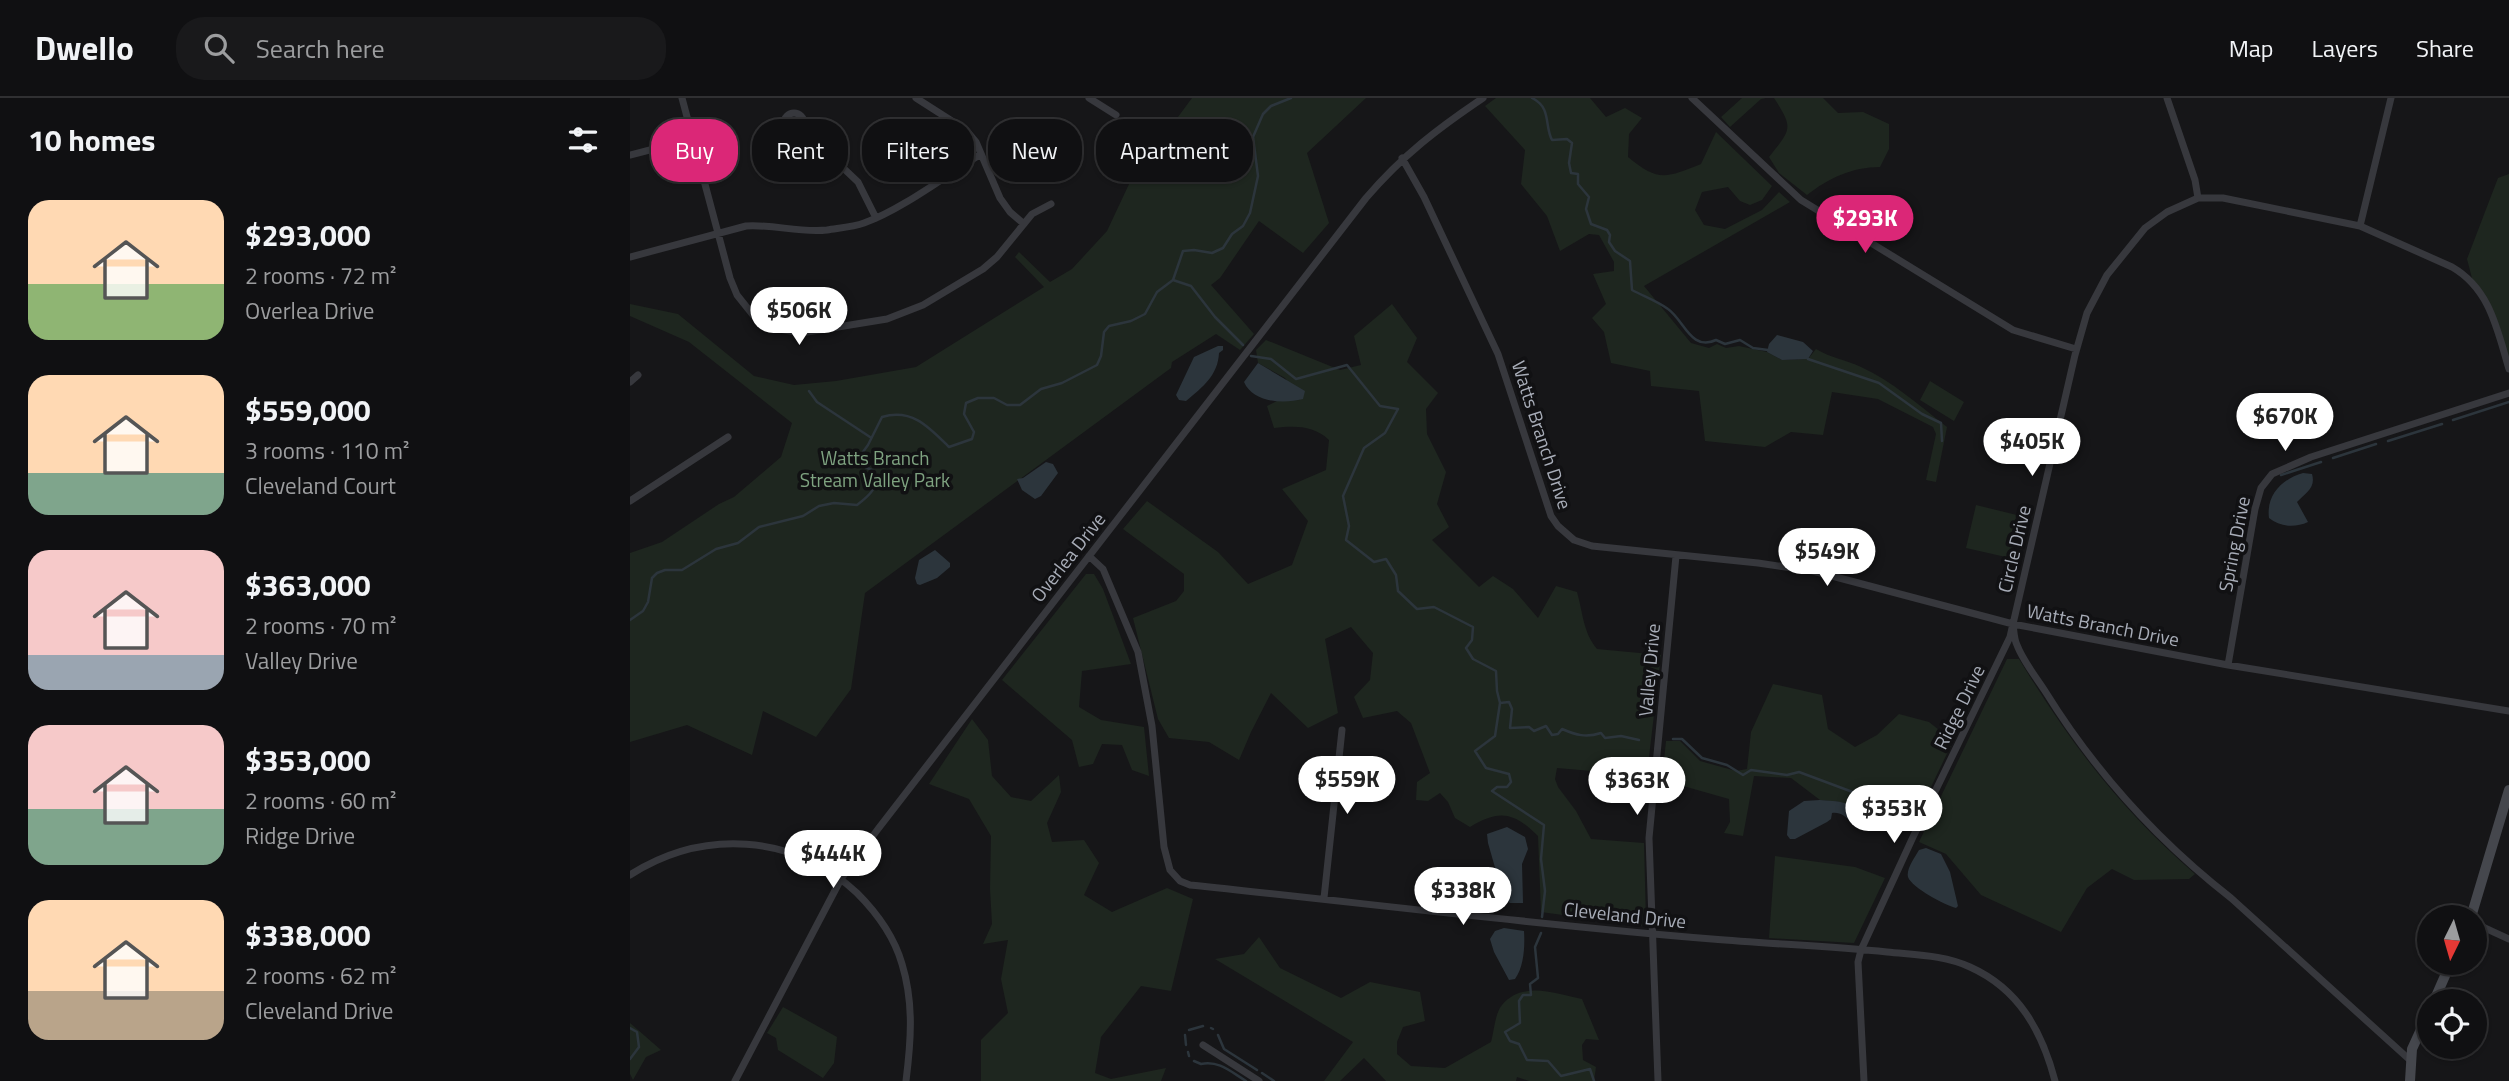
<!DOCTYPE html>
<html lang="en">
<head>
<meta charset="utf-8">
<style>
	:root { --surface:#101012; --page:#19191b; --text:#f1f3f6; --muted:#9c9d9f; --line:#303032; --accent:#db2777 }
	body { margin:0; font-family:"Titillium Web",sans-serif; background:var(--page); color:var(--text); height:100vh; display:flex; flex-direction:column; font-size:26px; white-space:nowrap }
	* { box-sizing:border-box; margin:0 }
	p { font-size:23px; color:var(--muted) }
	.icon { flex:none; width:38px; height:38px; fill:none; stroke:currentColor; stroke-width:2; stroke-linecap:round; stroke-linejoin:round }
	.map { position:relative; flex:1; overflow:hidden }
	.drawer { display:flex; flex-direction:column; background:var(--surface); width:630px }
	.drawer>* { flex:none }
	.hud { position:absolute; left:21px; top:21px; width:665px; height:63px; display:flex; gap:14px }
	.needle { width:46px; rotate:185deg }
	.controls { position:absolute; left:1787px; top:807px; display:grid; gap:14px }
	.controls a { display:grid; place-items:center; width:70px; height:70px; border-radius:50%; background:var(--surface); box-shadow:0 2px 5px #0004,0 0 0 2px var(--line); font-size:35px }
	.price { position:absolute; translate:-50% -60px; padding:0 16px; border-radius:24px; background:#fff; color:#222; font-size:23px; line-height:46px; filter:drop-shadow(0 2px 4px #0008) }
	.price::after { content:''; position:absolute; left:50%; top:42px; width:21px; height:16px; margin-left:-10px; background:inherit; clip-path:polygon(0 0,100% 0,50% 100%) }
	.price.current { background:var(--accent); color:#fff }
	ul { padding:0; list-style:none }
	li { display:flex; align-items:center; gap:21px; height:175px; padding:0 28px }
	li span { display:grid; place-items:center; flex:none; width:196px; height:140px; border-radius:21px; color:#555 }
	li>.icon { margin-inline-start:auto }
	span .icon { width:84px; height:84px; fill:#fffc; stroke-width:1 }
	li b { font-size:30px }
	h2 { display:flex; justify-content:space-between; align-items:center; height:84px; padding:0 28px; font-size:30px }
	.pill { padding:0 24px; border-radius:28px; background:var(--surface); box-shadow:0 2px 5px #0004,0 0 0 2px var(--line); font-size:24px; line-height:63px }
	.pill.current { background:var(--accent); color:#fff }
	header { display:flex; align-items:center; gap:42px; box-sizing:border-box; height:98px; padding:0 35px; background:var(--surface); border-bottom:2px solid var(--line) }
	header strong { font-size:33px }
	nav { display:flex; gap:38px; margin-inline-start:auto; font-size:24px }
	.search { width:490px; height:63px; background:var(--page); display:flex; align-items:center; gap:18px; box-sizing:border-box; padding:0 24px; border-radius:28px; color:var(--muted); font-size:26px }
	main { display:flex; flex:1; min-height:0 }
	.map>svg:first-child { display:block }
	.green { fill:#1e261f }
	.water { fill:#2c353c }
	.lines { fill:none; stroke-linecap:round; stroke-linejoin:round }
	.stream { stroke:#2c353c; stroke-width:2.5 }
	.street { stroke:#37383d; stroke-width:7 }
	.secondary { stroke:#45474d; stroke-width:10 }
	.labels { text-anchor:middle; stroke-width:7; stroke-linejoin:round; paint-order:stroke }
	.street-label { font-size:19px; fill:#a8adb8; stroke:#111113 }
	.park-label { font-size:19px; fill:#7fa381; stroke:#111113 }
</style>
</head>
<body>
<header>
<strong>Dwello</strong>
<div class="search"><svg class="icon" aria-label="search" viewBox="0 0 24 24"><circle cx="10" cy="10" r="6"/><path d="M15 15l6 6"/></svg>Search here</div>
<nav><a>Map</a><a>Layers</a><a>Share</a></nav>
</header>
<main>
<section class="drawer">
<h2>10 homes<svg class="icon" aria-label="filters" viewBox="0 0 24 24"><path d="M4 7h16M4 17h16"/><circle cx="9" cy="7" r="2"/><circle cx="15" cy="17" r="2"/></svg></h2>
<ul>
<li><span style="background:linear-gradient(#ffd9b3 60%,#8fb573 0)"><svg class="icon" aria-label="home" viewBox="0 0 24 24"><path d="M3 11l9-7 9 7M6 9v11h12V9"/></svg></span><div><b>$293,000</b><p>2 rooms · 72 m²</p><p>Overlea Drive</p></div></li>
<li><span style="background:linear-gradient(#ffd9b3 70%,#7fa58c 0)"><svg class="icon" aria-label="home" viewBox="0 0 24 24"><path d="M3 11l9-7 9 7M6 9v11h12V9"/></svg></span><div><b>$559,000</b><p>3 rooms · 110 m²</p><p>Cleveland Court</p></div></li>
<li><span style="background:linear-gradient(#f6c9c9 75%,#9aa5b1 0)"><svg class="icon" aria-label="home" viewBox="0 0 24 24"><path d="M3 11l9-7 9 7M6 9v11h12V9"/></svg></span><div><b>$363,000</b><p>2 rooms · 70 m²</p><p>Valley Drive</p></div></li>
<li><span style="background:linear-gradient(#f6c9c9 60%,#7fa58c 0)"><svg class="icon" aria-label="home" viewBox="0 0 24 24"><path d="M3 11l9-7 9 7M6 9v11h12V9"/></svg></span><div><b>$353,000</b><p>2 rooms · 60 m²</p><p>Ridge Drive</p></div></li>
<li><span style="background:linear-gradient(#ffd9b3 65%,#b9a48a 0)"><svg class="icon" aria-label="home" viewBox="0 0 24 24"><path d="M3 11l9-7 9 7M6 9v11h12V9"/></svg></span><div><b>$338,000</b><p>2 rooms · 62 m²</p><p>Cleveland Drive</p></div></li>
</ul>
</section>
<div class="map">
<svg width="1879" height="983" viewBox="0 0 1879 983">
	<rect width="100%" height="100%" fill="#161618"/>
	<path class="green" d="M562,0h174l-59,55 22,70 -26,30 -44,-32 -39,57 -9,7 43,49 -14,16 -24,-16 -44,28 -1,6 -306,225 -14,96 -35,48 -53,-26 -11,44 -65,-30 -57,17v-189l32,-11 57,-38 15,-7 47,-40 11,-34 -103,-81 -59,-26v-12l48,10 76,62 40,9 42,-4 80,-14 128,-80 -29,-30 4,-5 31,30 22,-13 35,-38 23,-49z
		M866,0h94l16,19 19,-9 17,10 -13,16 -1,23c30,25 38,21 73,7l15,-32 56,54 -10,14 -12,5 -10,-4 -12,-14 -26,5 -7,18 9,15 21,4 37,-19 17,-18 11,10 -146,84 47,57 18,5 8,-4 9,4 13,-2 28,6 15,8 26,-1 8,-10c15,9 30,11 45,18 31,14 59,39 86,60l-11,55 -10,-2 10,-46 -3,-7 -55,-28 -46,-7 -9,43 -32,-3 -26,15 -60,-6 -6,-50 -48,-5 -1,-15 -39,-8 -7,-31 -12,-14 14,-14 -13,-30 21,-3v-9l-15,-27 -10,-1 -29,17 -13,-35 -26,-32 4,-34 -40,-44z
		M1112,0h24l-5,1 -31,28 -9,-10z
		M1144,0h49l15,15 25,-1 26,12v25l-9,18c-28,0 -51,11 -73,28l-28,-22 -10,-16c22,-28 25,-28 5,-59z
		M1879,76v195l-18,-58 -18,-29 -6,-23 31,-81z
		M762,206l25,34 -10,24 31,31 -12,16 1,25 19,38 -9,32 12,23 -17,13 47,47 14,-11 20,13 25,29 18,-32 21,6c6,21 6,40 20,57l64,6 -16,136 -30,-18 -58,-5 -2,11 3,8 18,24 15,28 53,4 2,78 -4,5 -101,-14 -3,-76c-24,-24 -39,-27 -68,-9l-15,-9 -7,-16 -8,-9 -12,8 -12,-1 1,-18 13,-9 -19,-50 -14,-12 -34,7 -9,-21 16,-17 3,-27 -22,-26 -26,12 13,74 -30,15 -37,-35 -20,39 -12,28 -30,-18 -40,-4 -11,-19 -25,-101 43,-17 8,-10v-17l-61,-45 24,-28 71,51 30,32 44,-19 16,-44 -26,-32 44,-19 3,-30c-16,-15 -34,-14 -55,-12l-7,-22 10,-5 23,-1 -15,-22 -27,-15 -2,-13 10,-10 74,30 21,-5 -7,-29z
		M1300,283l34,21 -10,19 -34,-21z
		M1346,407l53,13 -10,42 -53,-12z
		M456,476h8l9,15 28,75 -49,7 -3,36 22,13 43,7 5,49 -17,-6 -10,-25 -20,-1 -9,20 -14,3 -7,-27 -70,-60z
		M1377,561h12c51,84 102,151 176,215l-6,5 -55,1 -22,-11 -25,19 -26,44 -80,-37 -35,-41 -27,-12z
		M1143,586l49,11 6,34 27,18 22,-12 22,-21 30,8 24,19 -43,90 -45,-14 -5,-9 -20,-6 -20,-2 -29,-22 -37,-2 -11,60 -19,-3 6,-11 -1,-23 -67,-19 4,-39h14l20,20 36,10 11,-2 4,-37z
		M342,621l16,21 4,36 19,21 20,4 28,-26 2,17 -14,31 5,19 32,-2 15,23 -15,32 28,17 55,-24 26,11 -22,92 -30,-5 -40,51 -6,36 16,6 55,-11 -5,13h-180v-41l27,-27 -7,-34 7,-39 -25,4 9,-20 -2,-35 1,-53 -22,-37 -40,-15z
		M1145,758l80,11 30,11 -31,65 -85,-5z
		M629,839l21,31 61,30 29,-16 50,10 5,29 -22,6 -6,15v12l14,12 34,2 46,-26c3,-10 4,-29 11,-37 21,-25 54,-11 80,-6l17,41 -13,-1 -4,6 1,15 13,7 -2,14h-65l-12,-4 -1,4h-130l-22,-23 -24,23h-16l29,-39 -138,-83 29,-5z
		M153,909l54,30 -3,26 -11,15 -45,-28 -2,-12 -9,-5z
		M0,925l31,27 -15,7 -13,23 -3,-6z"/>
	<path class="water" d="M1147,237l26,7 10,9 -5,8 -26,1 -15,-8 2,-8z
		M588,248h5v4l-4,3c-1,22 -16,34 -33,48l-7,-1 -3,-5 18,-38z
		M628,265l47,28 -2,8c-19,5 -50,4 -59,-17z
		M416,364l7,2 5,9 -17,23 -6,3 -13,-9 -5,-11 6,-1z
		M1673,375l9,1c4,14 -6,18 -15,28l11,20c-13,6 -28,5 -39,-4 -3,-23 13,-39 34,-45z
		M305,452l15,13v4l-13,11 -17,7 -3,-1 -2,-6 4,-18z
		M1190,702c17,1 36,2 45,17l-2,7 -12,-1c-5,-7 -11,-11 -19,-10l-1,6 -4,3 -32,17h-5l-3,-4 2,-24 15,-10z
		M877,729l18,10 3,12 -6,15 1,39h-13l-6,-4 -16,-56 -1,-9z
		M1296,750l15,6 9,18 8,34 -2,2c-11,-3 -44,-20 -48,-31 -2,-8 7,-20 11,-27z
		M874,830l20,3c1,15 0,36 -9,48l-6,1 -15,-28 -4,-13 5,-8z"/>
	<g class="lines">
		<path class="stream" d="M902,0c20,10 12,27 20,42l15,-1 5,4 -3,20 2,10 7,1v10l11,13 -3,12 5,15 16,6 3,5 -1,7 6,9 15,10 2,29c11,6 25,11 36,19 16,11 23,43 48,31l9,4 15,-4 13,8 15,2
			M543,182l18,6 24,31 28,28
			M621,258l20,3 25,20 51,-14 33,41 18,3 -13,24 -21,15 -21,48 6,30 -3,14 28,22 12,-3 10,16 2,16 19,18 17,-2 39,20 -1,13 -6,8 7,11 23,12 1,20 3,12 -5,33 -20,15 11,17 23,6 2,8 -4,5h-10l-5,4 52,34 -3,34 4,32 -3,26
			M1178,261l71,24 43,31 19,9 1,18
			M179,293l8,11 53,35
			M1823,322l56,-18
			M1758,343l54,-17
			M1703,360l43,-14
			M1651,377l40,-13
			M0,522l13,-9 5,-9 4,-24 5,-5 8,-3h17l34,-21 22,-6 21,-16 44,-11 16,-10 15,-3 23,2c13,-10 22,-17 17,-34l-11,-5 -3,-10 8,-11 14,-28c30,-9 47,10 67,30l23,-8 2,-7 -10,-18 2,-11 12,-5h16l13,7h13l21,-16 21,-6 35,-18 4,-9 3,-24 5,-6 22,-5 14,-7 12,-22 16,-12 10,-29 11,-1 18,3 11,-5 9,-14 11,-8 7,-13 8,-37 -5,-39 10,-23 8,-8 20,-8
			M870,605l9,-1 3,7 -2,19 19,-1 5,4 12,-5 6,9 6,-1 4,-5c14,6 24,9 39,4l4,5 16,-2 18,4
			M1043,641h9l20,19 25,7 16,10 8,-5 36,5 12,-3 67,25 45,27
			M911,835l-6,14 3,31 -8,6 1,11h-8l-4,6 1,22 -15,9 5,9 9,3 8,16 21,1 13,15 29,-7 4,12
			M0,930l7,4 2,15 -9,12
			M581,930l2,1
			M559,932l14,-4
			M555,937l1,10
			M588,937l6,14 33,21
			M558,954l1,4
			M564,963l7,3c18,-4 30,8 45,17
			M632,975l12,8"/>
		<path class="street" d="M52,0l48,180 7,17 16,20 21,13 27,5 86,-14 36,-14 60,-36 14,-12 35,-43 19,-10
			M286,0l50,32 10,12 24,56 10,14 14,12
			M459,0l27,17
			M1062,0l109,102 212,130 63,19
			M1537,0l28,82 3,18
			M154 25a10 10 0 1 1 20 0a10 10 0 1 1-20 0Z
			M172,31l56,53 18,36
			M0,57l62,-16
			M772,60l22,39 74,157 53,162 7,10 16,14 18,6 166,17 55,8 200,53 215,41 281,46
			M1730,128l31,-128
			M0,159l116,-31c27,-2 53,7 81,4 12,-2 26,-3 37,-7 37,-13 83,-48 117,-69
			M0,284l8,-7
			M0,403l98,-64
			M459,458l14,13 35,83 14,74 12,121 6,23 10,11 10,4c174,18 348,40 522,54 58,5 117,7 175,13 28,3 57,3 83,15 49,22 72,64 85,114
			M1598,567l27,-156 6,-21 11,-14 39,-17 198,-64
			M0,777c72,-46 163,-42 227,18 20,20 37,43 45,71 12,39 9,77 4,117
			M694,800l18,-168
			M1844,825l35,16
			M573,947l56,36
			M1781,963l-180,-163c-73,-57 -137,-128 -186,-207 -9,-14 -22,-30 -28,-46 -3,-6 -3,-14 -4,-21l62,-269 12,-42 20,-38 38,-47 22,-16 31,-14h25l137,28 92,41c38,22 45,62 57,102
			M105,983l106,-202 37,-50 488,-631c37,-43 71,-69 117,-100
			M1028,983l-9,-243 27,-282
			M1234,983l-6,-119 3,-12 52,-113 97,-200 2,-9"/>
		<path class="secondary" d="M1841,819l38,-127
			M1804,903l17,-39
			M1780,983l2,-32 17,-37"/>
	</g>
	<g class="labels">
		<g class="street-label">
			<text transform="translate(912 337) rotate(72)" y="7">Watts Branch Drive</text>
			<text transform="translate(1604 446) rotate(-79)" y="7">Spring Drive</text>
			<text transform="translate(1384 451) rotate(-77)" y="7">Circle Drive</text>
			<text transform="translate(438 459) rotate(-52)" y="7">Overlea Drive</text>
			<text transform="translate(1473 527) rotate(11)" y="7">Watts Branch Drive</text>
			<text transform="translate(1019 572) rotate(-85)" y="7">Valley Drive</text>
			<text transform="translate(1329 609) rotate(-64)" y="7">Ridge Drive</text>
			<text transform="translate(995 817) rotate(6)" y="7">Cleveland Drive</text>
		</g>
		<g class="park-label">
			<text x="245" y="367">Watts Branch<tspan x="245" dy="22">Stream Valley Park</tspan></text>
		</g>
	</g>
</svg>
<div class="controls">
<a><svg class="needle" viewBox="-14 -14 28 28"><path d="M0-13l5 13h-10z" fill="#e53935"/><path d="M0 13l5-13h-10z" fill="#9c9d9f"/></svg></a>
<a><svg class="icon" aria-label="locate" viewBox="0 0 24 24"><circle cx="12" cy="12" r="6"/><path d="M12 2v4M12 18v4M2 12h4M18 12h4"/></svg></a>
</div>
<b class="price current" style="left:1235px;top:157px">$293K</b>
<b class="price" style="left:169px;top:249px">$506K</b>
<b class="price" style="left:1655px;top:355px">$670K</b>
<b class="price" style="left:1402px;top:380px">$405K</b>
<b class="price" style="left:1197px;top:490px">$549K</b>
<b class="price" style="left:717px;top:718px">$559K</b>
<b class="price" style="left:1007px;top:719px">$363K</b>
<b class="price" style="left:1264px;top:747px">$353K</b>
<b class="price" style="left:203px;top:792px">$444K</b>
<b class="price" style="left:833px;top:829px">$338K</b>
<div class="hud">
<a class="pill current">Buy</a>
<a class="pill">Rent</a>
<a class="pill">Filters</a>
<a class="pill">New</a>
<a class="pill">Apartment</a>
</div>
</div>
</main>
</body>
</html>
